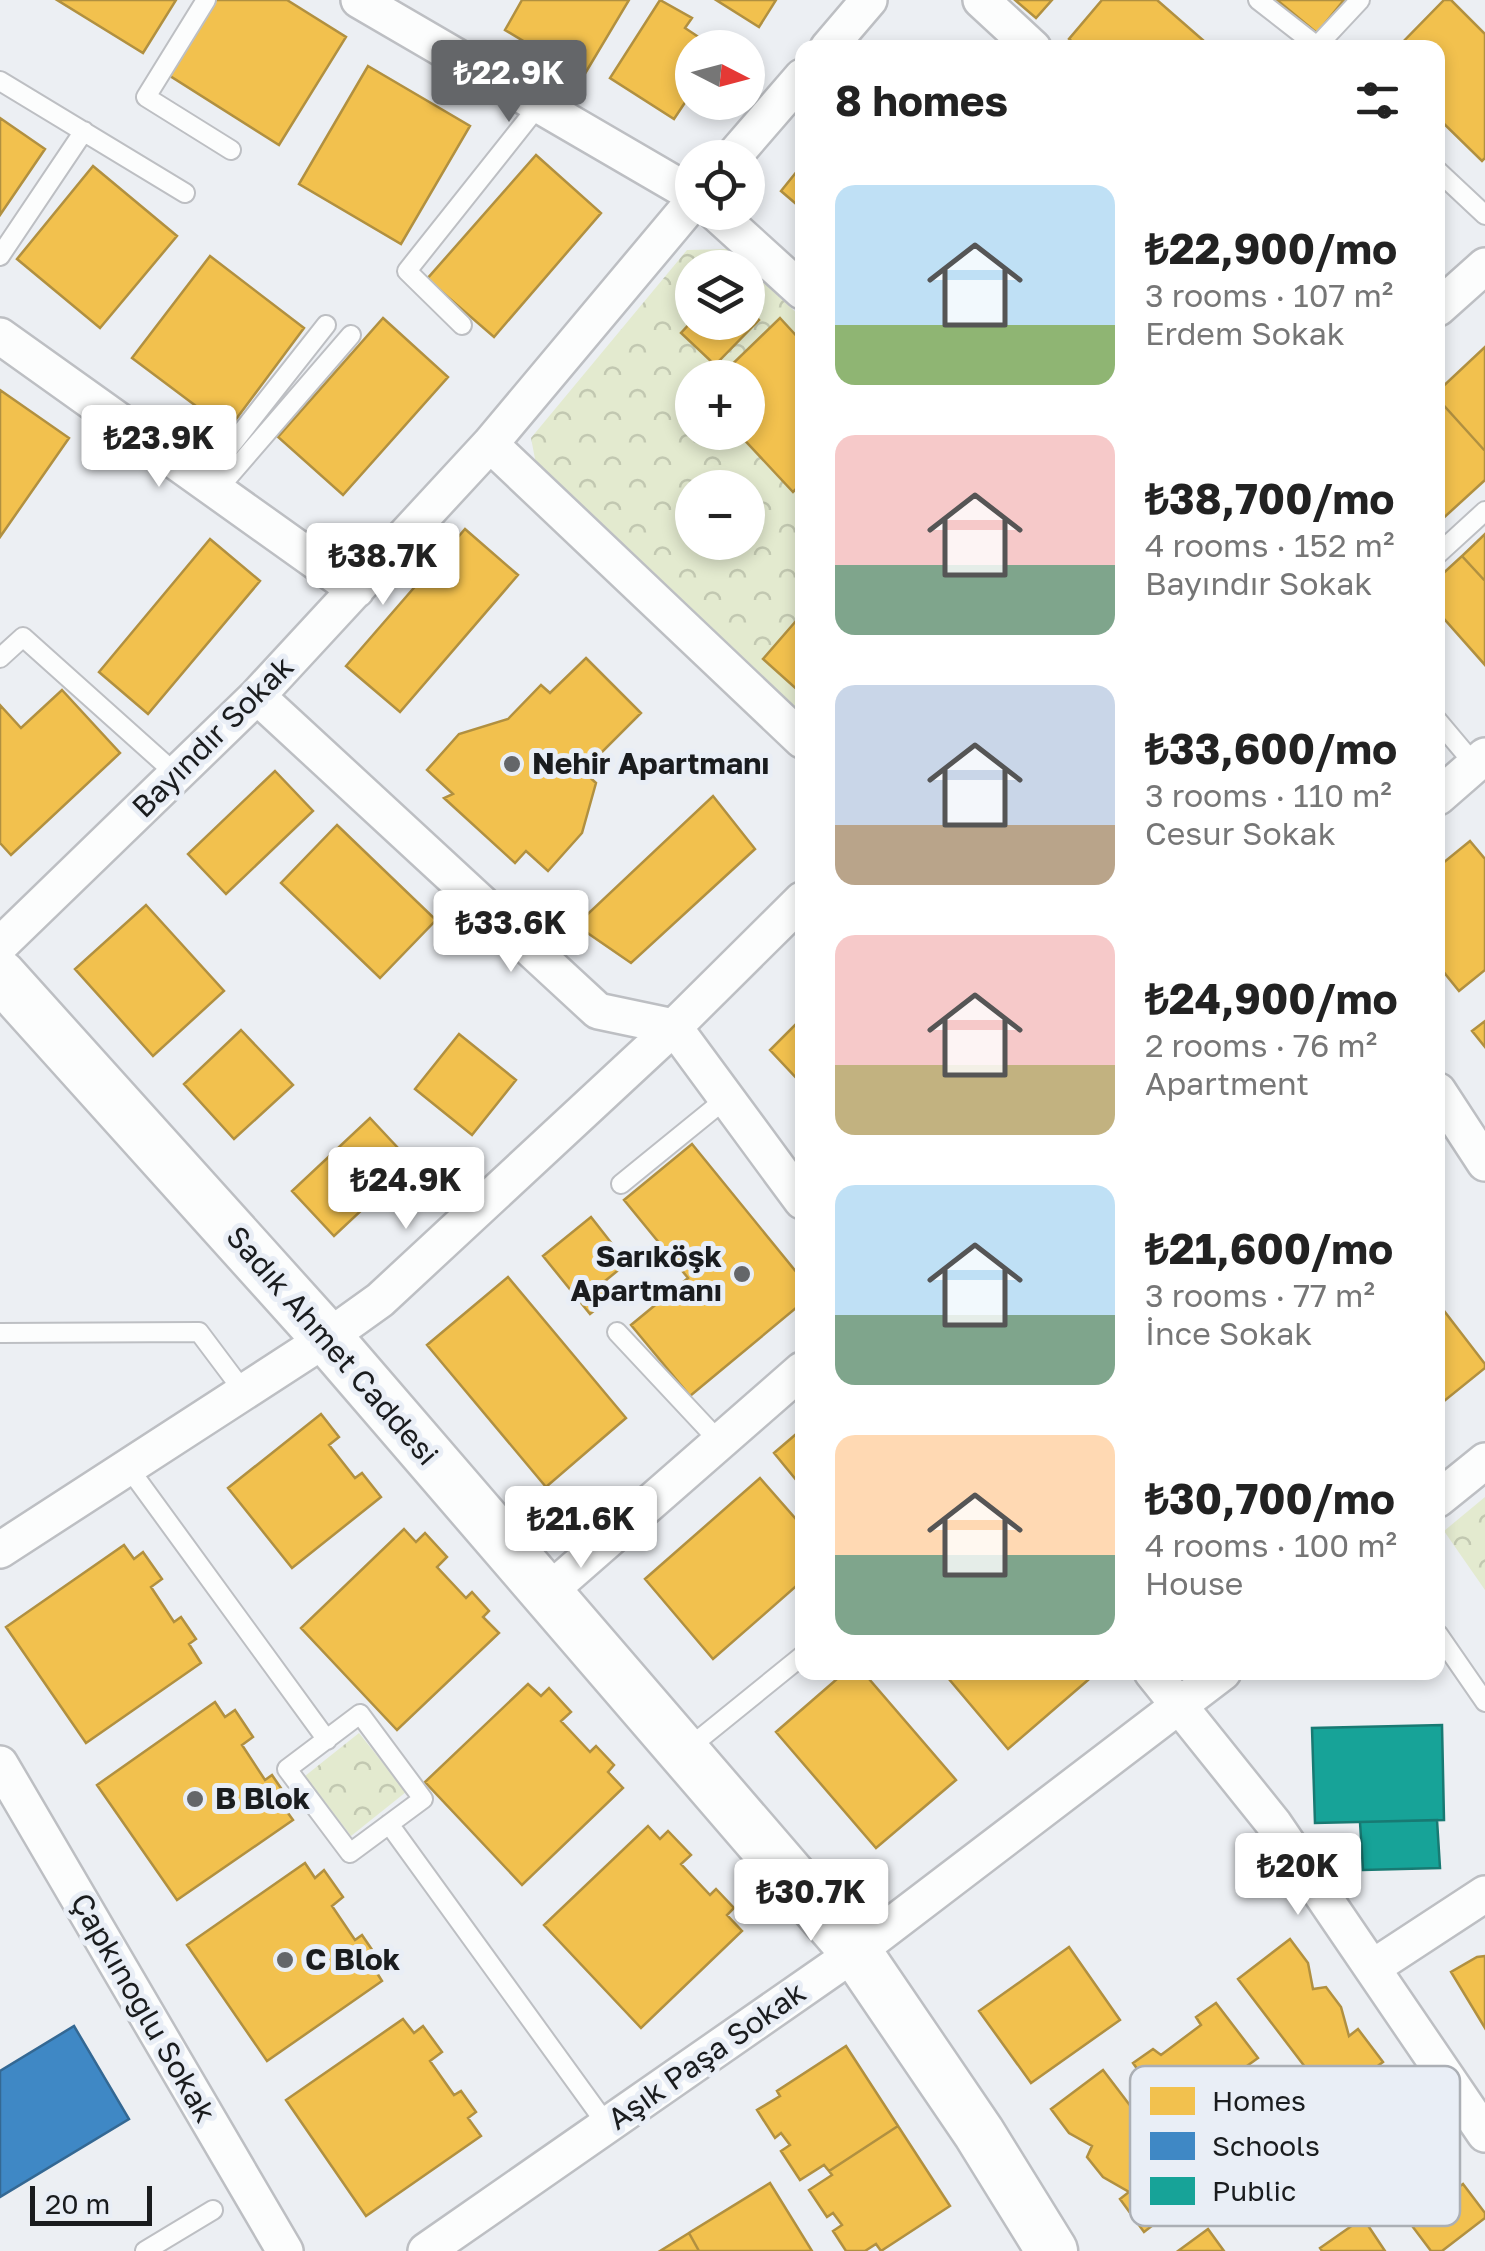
<!DOCTYPE html>
<html lang="en">
<head>
<meta charset="utf-8">
<style>
	:root { --surface:#fff; --page:#f2f2f2; --text:#222; --muted:#767676; --accent:#646669 }
	body { margin:0; font-family:"Golos Text",sans-serif; background:var(--page); color:var(--text); height:100vh; display:flex; flex-direction:column; font-size:38px; white-space:nowrap }
	* { box-sizing:border-box; margin:0 }
	p { font-size:32px; color:var(--muted) }
	.icon { flex:none; width:55px; height:55px; fill:none; stroke:currentColor; stroke-width:2; stroke-linecap:round; stroke-linejoin:round }
	.map { position:relative; flex:1; overflow:hidden }
	.panel { position:absolute; left:795px; top:40px; width:650px; height:1640px; display:flex; flex-direction:column; background:var(--surface); border-radius:20px; box-shadow:0 5px 15px #0003 }
	.panel>* { flex:none }
	.needle { width:65px; rotate:96deg }
	.fabs { position:absolute; left:675px; top:30px; display:grid; gap:20px }
	.fabs a { display:grid; place-items:center; width:90px; height:90px; border-radius:50%; background:var(--surface); box-shadow:0 5px 15px #0003; font-size:50px }
	.scale { position:absolute; left:30px; bottom:25px; width:122px; box-sizing:border-box; padding-left:10px; border:5px solid #1a1c1e; border-top:0; font-size:28px; line-height:35px; white-space:nowrap; color:#1a1c1e; -webkit-text-stroke:8px #e9eef6; paint-order:stroke }
	.price { position:absolute; translate:-50% -85px; padding:0 22px; border-radius:10px; background:#fff; color:#222; font-size:32px; line-height:65px; filter:drop-shadow(0 2px 5px #0008) }
	.price::after { content:''; position:absolute; left:50%; top:60px; width:30px; height:22px; margin-left:-15px; background:inherit; clip-path:polygon(0 0,100% 0,50% 100%) }
	.price.selected { background:var(--accent); color:#fff }
	ul { padding:0; list-style:none }
	li { display:flex; align-items:center; gap:30px; height:250px; padding:0 40px }
	li span { display:grid; place-items:center; flex:none; width:280px; height:200px; border-radius:20px; color:#555 }
	li>.icon { margin-inline-start:auto }
	span .icon { width:120px; height:120px; fill:#fffc; stroke-width:1 }
	li b { font-size:42px }
	h2 { display:flex; justify-content:space-between; align-items:center; height:120px; padding:0 40px; font-size:42px }
	.map>svg:first-child { display:block }
	.park { fill:url(#park-crowns); fill-rule:evenodd }
	.homes { fill:#f2c14e; stroke:#b19040; stroke-width:2.5 }
	.schools { fill:#3f88c5; stroke:#346893; stroke-width:2.5 }
	.public { fill:#17a398; stroke:#187a73; stroke-width:2.5 }
	.lines { fill:none; stroke-linecap:round; stroke-linejoin:round }
	.lane-casing { stroke:#bdbfc3; stroke-width:22 }
	.street-casing { stroke:#bdbfc3; stroke-width:40 }
	.secondary-casing { stroke:#bdbfc3; stroke-width:55 }
	.lane { stroke:#fcfdfd; stroke-width:18 }
	.street { stroke:#fcfdfd; stroke-width:35 }
	.secondary { stroke:#fcfdfd; stroke-width:50 }
	.poi-dot { fill:#646669; stroke:#e9eef6; stroke-width:4 }
	.labels { text-anchor:middle; stroke-width:10; stroke-linejoin:round; paint-order:stroke }
	.street-label { font-size:30px; fill:#1a1c1e; stroke:#e9eef6 }
	.poi-label { font-size:30px; font-weight:bold; fill:#1a1c1e; stroke:#e9eef6; text-anchor:start }
	.key { fill:#e9eef6; stroke:#abafb5; stroke-width:2.5 }
	.key-label { font-size:28px; fill:#1a1c1e }
</style>
</head>
<body>
<div class="map">
<svg width="1485" height="2251" viewBox="0 0 1485 2251">
	<defs>
		<pattern id="park-crowns" width="20" height="18" patternUnits="userSpaceOnUse" patternTransform="scale(2.5)"><rect width="20" height="18" fill="#e3eacf"/><path d="M2 6a3 3 0 1 1 6 0M12 15a3 3 0 1 1 6 0" fill="none" stroke="#c2c8b1"/></pattern>
	</defs>
	<rect width="100%" height="100%" fill="#eceff3"/>
	<path class="park" d="M727,249l20,19h-55v54h56v-54l54,50v395l-266,-249 -5,-26 156,-188zM692,378h56v54h-56zM692,488h56v54h-56z
		M1485,1497v93l-41,-59z
		M359,1733l47,59 -55,44 -46,-60z"/>
	<path class="homes" d="M57,0h119l-33,53z
		M213,0h74l59,37 -67,108 -112,-71z
		M522,0h107l-46,77 -78,-47z
		M660,0l32,18 -7,10 30,20h-23v51l-4,-1 -14,21 -64,-41z
		M716,0h60l-17,27z
		M1015,0h37l-16,18z
		M1102,0h55l55,48h-133l-10,-9z
		M1277,0h67l-27,33z
		M1444,0h7l34,34v124l-3,3 -44,-43v-70h-41z
		M368,66l102,60 -69,118 -102,-60z
		M0,118l45,31 -45,66z
		M536,155l65,58 -107,124 -67,-58z
		M802,165v44l-21,-18z
		M93,166l84,70 -77,92 -83,-69z
		M210,256l94,72 -76,102 -96,-72z
		M748,308l11,12 -44,45 -34,-32 11,-12 56,1z
		M383,318l65,59 -105,118 -65,-58z
		M780,318l22,24v141l-9,9 -56,-60h11v-54h-30z
		M1485,347v104l-47,-52v-8z
		M0,390l69,48 -69,99z
		M1438,399l47,52v29l-47,43z
		M465,529l53,46 -118,137 -54,-46z
		M1485,534v47l-23,-25z
		M210,539l50,42 -112,133 -49,-42z
		M1462,556l23,25v84l-47,-53v-34z
		M802,614v80l-39,-35z
		M586,658l55,55 -58,58 13,12 -14,50 -34,38 -22,-20 -11,12 -71,-65 9,-4 -26,-24 32,-36 49,-15 33,-34 9,8z
		M62,690l58,63 -109,102 -11,-12v-138l21,23z
		M275,771l38,40 -87,83 -38,-40z
		M713,796l42,53 -124,114 -55,-38z
		M337,825l99,95 -56,58 -99,-95z
		M1470,841l15,18v111l-26,21 -21,-26v-98z
		M146,905l78,86 -71,65 -78,-87z
		M802,1018v66l-32,-34z
		M1485,1021v26l-13,-16z
		M241,1030l52,55 -59,54 -50,-55z
		M459,1034l57,46 -44,55 -57,-46z
		M370,1118l42,45 -78,73 -42,-45z
		M692,1144l110,135v24l-112,93 -59,-71 57,-47 -64,-78z
		M591,1217l36,46 -22,18 10,13 -25,20 -47,-58z
		M508,1277l118,141 -80,69 -119,-142z
		M1438,1303l47,61v4l-47,38z
		M321,1414l18,23 -10,8 26,33 7,-5 19,24 -89,71 -64,-80z
		M802,1429v58l-28,-34z
		M760,1478l42,48v55l-89,78 -68,-80z
		M404,1529l12,13 9,-9 22,24 -10,10 29,31 6,-6 17,19 -6,6 16,16 -102,97 -96,-102z
		M124,1545l10,14 9,-7 19,27 -11,8 23,35 7,-5 15,22 -7,5 12,19 -115,80 -80,-116z
		M845,1672h18l93,108 -80,68 -100,-116z
		M943,1672h139l6,8 -80,69z
		M528,1684l13,12 8,-8 22,24 -10,9 29,31 6,-6 18,19 -6,7 15,16 -101,97 -97,-103z
		M215,1702l10,15 10,-7 18,27 -11,8 23,35 7,-5 15,22 -7,5 13,18 -116,80 -80,-115z
		M648,1826l12,13 8,-8 23,24 -10,9 29,31 6,-6 18,19 -7,7 15,16 -101,97 -97,-103z
		M305,1863l10,15 9,-8 19,27 -11,9 23,34 7,-5 15,22 -7,5 12,19 -115,80 -80,-116z
		M1290,1939l18,24 5,26 13,-2 15,20 8,29 9,-7 25,33 -52,39 -93,-122z
		M1069,1947l51,73 -89,63 -52,-72z
		M1485,1956v72l-34,-56 26,-15z
		M1216,2003l42,55 -85,61 -40,-56 20,-14 8,6 40,-30 -5,-8z
		M403,2019l11,14 9,-7 19,26 -12,9 24,34 7,-4 15,21 -8,6 13,18 -115,80 -80,-116z
		M846,2046l52,80 -69,45 -5,-6 -24,15 -19,-29 9,-6 -9,-12 -6,5 -18,-28 23,-14 -3,-5z
		M1103,2070l93,122 -52,40 -24,-33 9,-7 -26,-15 -16,-20 5,-11 -23,-13 -18,-24z
		M1393,2093l18,24 7,26 12,-2 15,21 8,29 10,-7 22,29v5l-43,33h-11l-89,-118z
		M898,2126l52,80 -69,45 -5,-7 -11,7h-19l-13,-20 9,-6 -9,-12 -6,4 -18,-27 23,-15 -3,-4z
		M770,2183l42,68h-113l-10,-18z
		M1363,2218l22,33h-63l-2,-3z
		M1208,2229l16,22h-46z
		M689,2233l10,18h-39z"/>
	<path class="schools" d="M74,2026l55,93 -129,78v-126z"/>
	<path class="public" d="M1442,1725l2,95 -129,3 -3,-95z
		M1437,1820l3,48 -77,2 -3,-48z"/>
	<g class="lines">
		<g class="lane-casing">
			<path id="lane" d="M206,0l-60,97 85,53
				M1258,0l59,46 43,-46
				M0,81l185,112
				M1438,171l47,44
				M0,256l84,-125
				M462,325l-55,-54 132,-166
				M203,481l123,-156
				M217,490l134,-155
				M1438,554l47,-43
				M0,658l23,-21 153,137
				M1438,721l37,44
				M621,1184l107,-87
				M617,1332l102,109
				M0,1333l199,-1 45,60
				M128,1467l199,273
				M1438,1634l47,68
				M360,1714l63,85 -73,54 -63,-84z
				M686,1750l116,-94
				M389,1824l218,301
				M145,2251l68,-41"/>
		</g>
		<g class="street-casing">
			<path id="street" d="M359,0l333,194
				M981,0l52,48
				M828,48l41,-48
				M732,158l70,-81
				M715,212l87,79
				M1438,308l47,-42
				M0,336l356,254
				M490,444l312,296
				M257,696l341,315 76,16 128,174
				M1438,797l47,-41
				M0,945l257,-249 233,-252 202,-241
				M1438,1091l47,72
				M1438,1499l47,-38
				M0,1550l327,-212 53,-38 294,-273 128,-127
				M547,1593l255,-223
				M1152,1672l122,152 211,310
				M0,1764l285,487
				M1372,1968l113,-74
				M426,2251l430,-299 367,-280"/>
		</g>
		<g class="secondary-casing">
			<path id="secondary" d="M0,975l327,363 529,614 123,181 73,118"/>
		</g>
		<use href="#lane" class="lane"/>
		<use href="#street" class="street"/>
		<use href="#secondary" class="secondary"/>
	</g>
	<g class="poi-dot">
		<circle cx="512" cy="764" r="10"/>
		<circle cx="742" cy="1274" r="10"/>
		<circle cx="195" cy="1799" r="10"/>
		<circle cx="285" cy="1960" r="10"/>
	</g>
	<g class="labels">
		<g class="street-label">
			<text transform="translate(213 737) rotate(-45)" y="10">Bayındır Sokak</text>
			<text transform="translate(332 1346) rotate(49)" y="10">Sadık Ahmet Caddesi</text>
			<text transform="translate(143 2008) rotate(60)" y="10">Çapkınoğlu Sokak</text>
			<text transform="translate(707 2056) rotate(-35)" y="10">Aşık Paşa Sokak</text>
		</g>
		<g class="poi-label">
			<text x="532" y="774">Nehir Apartmanı</text>
			<text x="722" y="1267" text-anchor="end">Sarıköşk<tspan x="722" dy="34">Apartmanı</tspan></text>
			<text x="215" y="1809">B Blok</text>
			<text x="305" y="1970">C Blok</text>
		</g>
	</g>
	<rect x="1130" y="2066" width="330" height="160" rx="15" class="key"/>
	<rect x="1150" y="2087" width="45" height="28" fill="#f2c14e"/>
	<rect x="1150" y="2132" width="45" height="28" fill="#3f88c5"/>
	<rect x="1150" y="2177" width="45" height="28" fill="#17a398"/>
	<g class="key-label">
		<text x="1212" y="2111">Homes</text>
		<text x="1212" y="2156">Schools</text>
		<text x="1212" y="2201">Public</text>
	</g>
</svg>
<div class="fabs">
<a><svg class="needle" viewBox="-14 -14 28 28"><path d="M0-13l5 13h-10z" fill="#e53935"/><path d="M0 13l5-13h-10z" fill="#767676"/></svg></a>
<a><svg class="icon" aria-label="locate" viewBox="0 0 24 24"><circle cx="12" cy="12" r="6"/><path d="M12 2v4M12 18v4M2 12h4M18 12h4"/></svg></a>
<a><svg class="icon" aria-label="layers" viewBox="0 0 24 24"><path d="M12 4l9 5-9 5-9-5zM3 14l9 5 9-5"/></svg></a>
<a>+</a>
<a>−</a>
</div>
<div class="scale">20 m</div>
<b class="price selected" style="left:509px;top:125px">₺22.9K</b>
<b class="price" style="left:159px;top:490px">₺23.9K</b>
<b class="price" style="left:383px;top:608px">₺38.7K</b>
<b class="price" style="left:511px;top:975px">₺33.6K</b>
<b class="price" style="left:406px;top:1232px">₺24.9K</b>
<b class="price" style="left:581px;top:1571px">₺21.6K</b>
<b class="price" style="left:1298px;top:1918px">₺20K</b>
<b class="price" style="left:811px;top:1944px">₺30.7K</b>
<section class="panel">
<h2>8 homes<svg class="icon" aria-label="filters" viewBox="0 0 24 24"><path d="M4 7h16M4 17h16"/><circle cx="9" cy="7" r="2"/><circle cx="15" cy="17" r="2"/></svg></h2>
<ul>
<li><span style="background:linear-gradient(#bfe0f5 70%,#8fb573 0)"><svg class="icon" aria-label="home" viewBox="0 0 24 24"><path d="M3 11l9-7 9 7M6 9v11h12V9"/></svg></span><div><b>₺22,900/mo</b><p>3 rooms · 107 m²</p><p>Erdem Sokak</p></div></li>
<li><span style="background:linear-gradient(#f6c9c9 65%,#7fa58c 0)"><svg class="icon" aria-label="home" viewBox="0 0 24 24"><path d="M3 11l9-7 9 7M6 9v11h12V9"/></svg></span><div><b>₺38,700/mo</b><p>4 rooms · 152 m²</p><p>Bayındır Sokak</p></div></li>
<li><span style="background:linear-gradient(#c9d6e8 70%,#b9a48a 0)"><svg class="icon" aria-label="home" viewBox="0 0 24 24"><path d="M3 11l9-7 9 7M6 9v11h12V9"/></svg></span><div><b>₺33,600/mo</b><p>3 rooms · 110 m²</p><p>Cesur Sokak</p></div></li>
<li><span style="background:linear-gradient(#f6c9c9 65%,#c2b280 0)"><svg class="icon" aria-label="home" viewBox="0 0 24 24"><path d="M3 11l9-7 9 7M6 9v11h12V9"/></svg></span><div><b>₺24,900/mo</b><p>2 rooms · 76 m²</p><p>Apartment</p></div></li>
<li><span style="background:linear-gradient(#bfe0f5 65%,#7fa58c 0)"><svg class="icon" aria-label="home" viewBox="0 0 24 24"><path d="M3 11l9-7 9 7M6 9v11h12V9"/></svg></span><div><b>₺21,600/mo</b><p>3 rooms · 77 m²</p><p>İnce Sokak</p></div></li>
<li><span style="background:linear-gradient(#ffd9b3 60%,#7fa58c 0)"><svg class="icon" aria-label="home" viewBox="0 0 24 24"><path d="M3 11l9-7 9 7M6 9v11h12V9"/></svg></span><div><b>₺30,700/mo</b><p>4 rooms · 100 m²</p><p>House</p></div></li>
</ul>
</section>
</div>
</body>
</html>
